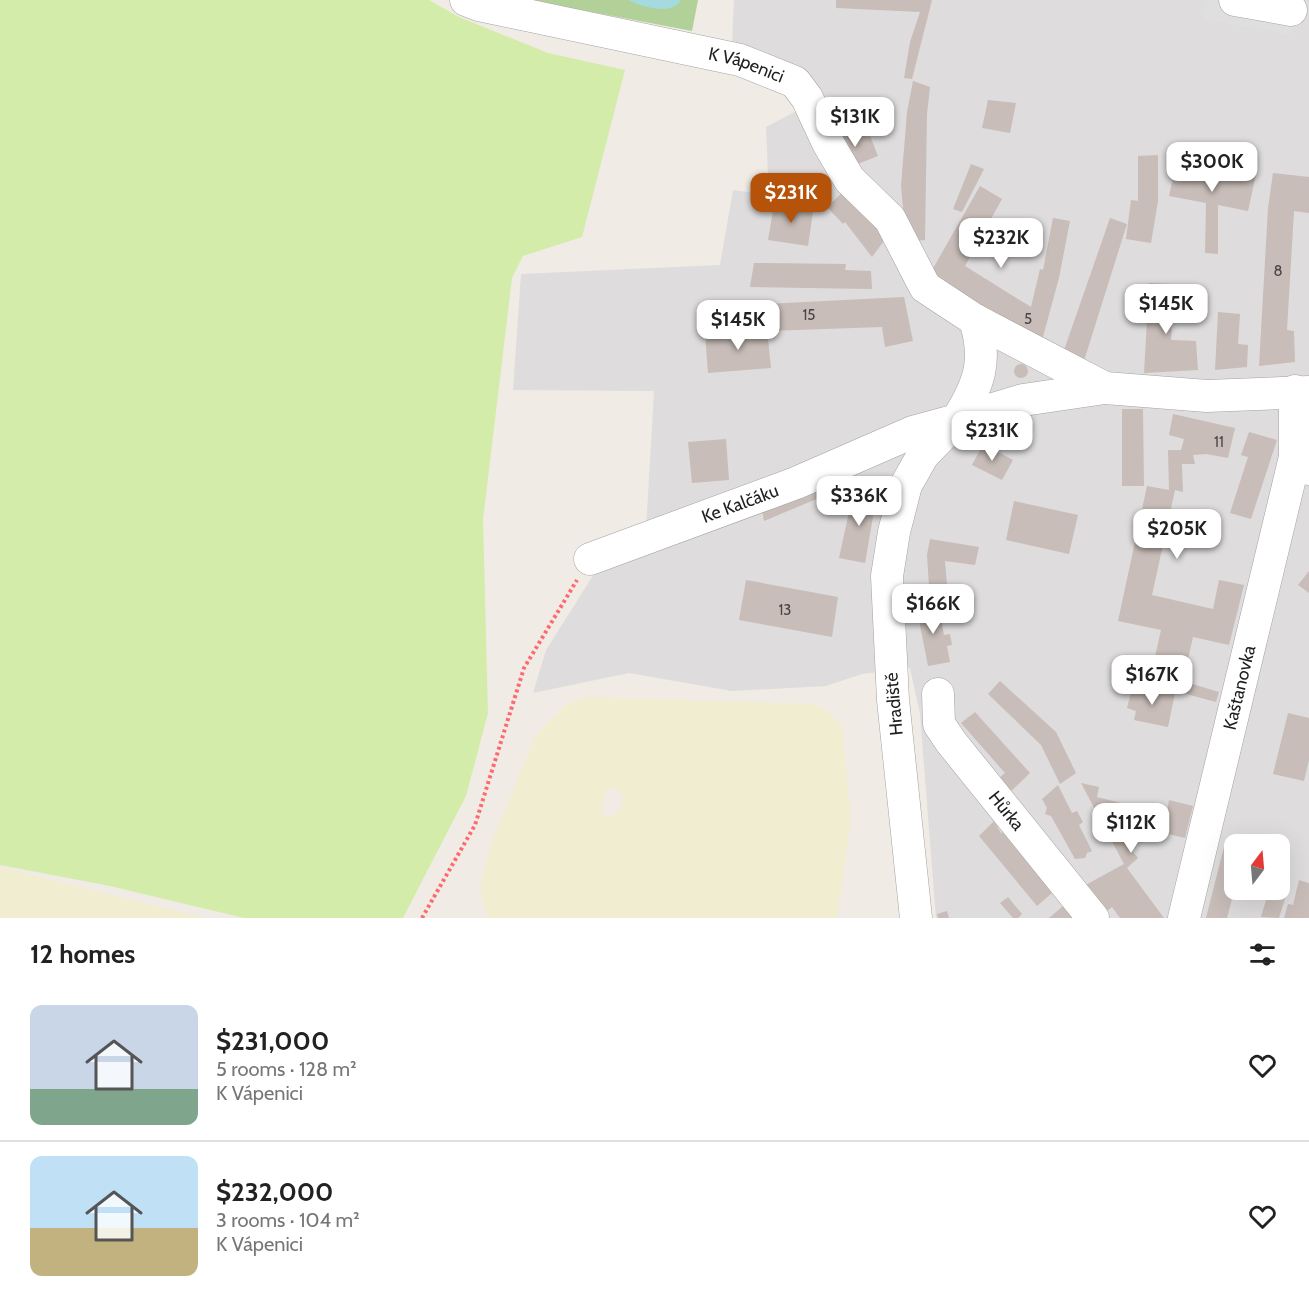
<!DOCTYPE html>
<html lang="en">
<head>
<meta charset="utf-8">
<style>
	:root { --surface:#fff; --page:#f6f6f6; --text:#222; --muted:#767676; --line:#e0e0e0; --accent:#b45309 }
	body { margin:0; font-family:Cabin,sans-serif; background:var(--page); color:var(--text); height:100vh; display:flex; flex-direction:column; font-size:22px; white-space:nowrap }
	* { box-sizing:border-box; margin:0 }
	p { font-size:20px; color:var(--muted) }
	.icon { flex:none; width:33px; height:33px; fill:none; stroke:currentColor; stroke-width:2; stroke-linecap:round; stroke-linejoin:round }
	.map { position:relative; height:918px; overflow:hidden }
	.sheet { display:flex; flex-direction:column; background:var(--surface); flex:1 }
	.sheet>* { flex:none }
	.needle { width:39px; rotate:16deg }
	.fabs { position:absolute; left:1224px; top:834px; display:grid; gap:12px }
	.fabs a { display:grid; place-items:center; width:66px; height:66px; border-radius:12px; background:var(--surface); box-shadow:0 6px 24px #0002; font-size:30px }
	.price { position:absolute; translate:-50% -51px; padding:0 14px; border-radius:12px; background:#fff; color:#222; font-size:20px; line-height:39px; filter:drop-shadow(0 2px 3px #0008) }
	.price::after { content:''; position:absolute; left:50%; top:36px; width:18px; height:14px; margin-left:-9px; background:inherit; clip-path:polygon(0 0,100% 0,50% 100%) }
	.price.on { background:var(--accent); color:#fff }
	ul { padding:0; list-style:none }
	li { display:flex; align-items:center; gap:18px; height:150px; padding:0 30px }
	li+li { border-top:2px solid var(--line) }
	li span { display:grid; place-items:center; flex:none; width:168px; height:120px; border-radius:12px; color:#555 }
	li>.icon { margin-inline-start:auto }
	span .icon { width:72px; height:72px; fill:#fffc; stroke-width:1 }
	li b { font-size:26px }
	h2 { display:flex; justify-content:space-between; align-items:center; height:72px; padding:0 30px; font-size:26px }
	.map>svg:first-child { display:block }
	.residential { fill:#dedcdd; fill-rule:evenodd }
	.farmland { fill:#f0edd0; fill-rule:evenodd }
	.grass { fill:#d4ecaa }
	.forest { fill:#b1d199 }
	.parking { fill:#dfdfdf }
	.water { fill:#a5dadf }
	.building { fill:#c8bdb8 }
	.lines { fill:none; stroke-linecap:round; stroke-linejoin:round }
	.minor-casing { stroke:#a3a3a3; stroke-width:33 }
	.path { stroke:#fe696f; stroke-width:4; stroke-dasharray:3 3; stroke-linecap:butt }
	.minor { stroke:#fff; stroke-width:32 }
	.labels { text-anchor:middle; stroke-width:6; stroke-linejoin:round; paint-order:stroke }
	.number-label { font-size:15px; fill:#494645 }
	.street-label { font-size:18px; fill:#1f1f1f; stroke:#fff }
</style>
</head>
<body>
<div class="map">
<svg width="1309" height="918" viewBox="0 0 1309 918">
	<rect width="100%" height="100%" fill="#f0ebe5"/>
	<path class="residential" d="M734,0h575v918h-373l-16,-204 -10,-46 -48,6 -36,12 -94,5 -103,-18 -96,20 13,-43 48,-76 51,-27 9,-156 -141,-1 8,-116 199,-9 13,-75 36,5 -3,-68 38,-20 -15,-19 -58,-22zM1234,844h46v46h-46z"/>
	<path class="farmland" d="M585,697l225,7 16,5 16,18 9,91 -14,100h-350l-7,-30 11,-44 44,-107 31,-32zM606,789l14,1 3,9 -2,10 -13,9 -7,-4z
		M0,867l151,38 54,13h-205z"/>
	<path class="grass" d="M0,0h429l30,17 89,36 77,17 -43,167 -59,19 -11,22 -29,242 5,193 -22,83 -63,122h-159l-134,-32 -110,-21z"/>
	<path class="forest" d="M529,0h169l-6,31z"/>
	<path class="parking" d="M1205,0h92l-6,35 -89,-16z"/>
	<path class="water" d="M628,0h53c-10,17 -39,6 -53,0z"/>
	<path class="building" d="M836,0h96l-20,79 -8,-1 6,-36 10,-30 -84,-4z
		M913,81l17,6 -3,27 -2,126 -19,2 -5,-56 6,-74z
		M988,100l28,3 -6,30 -28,-5z
		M858,128l3,8 8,-3 9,23 -33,13 -13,-31z
		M1158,155v46l-7,42 -25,-4 5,-39 7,1v-45z
		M1177,160l79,14 -8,37 -30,-6v49l-13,-1 1,-50 -37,-7z
		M971,164l13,5 -22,43 -9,-3z
		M1273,173l36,4v36l-15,-2 -7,119 7,1 1,31 -36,4 9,-158z
		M980,186l22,13 -37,67 66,41 9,-38 3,1 10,-52 17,3 -11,57 -18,66 -110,-72z
		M847,188l42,46 -17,23 -27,-35 -2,2 -16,-17z
		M788,202l18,3 -2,5 9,2 -5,34 -40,-6 6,-35 13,2z
		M1110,218l17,6 -44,140 -21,-8z
		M754,263l92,1 -1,6 26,1 1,18 -122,-2z
		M1149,283l25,1 -3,56 25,1 2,29 -54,3z
		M904,297l9,44 -28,6 -3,-20 -115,4 -2,-27z
		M1218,312l22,2 -2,30 10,1 -1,22 -32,3z
		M767,329l4,39 -63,5 -3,-40z
		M1014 371a7 7 0 1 1 14 0a7 7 0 1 1-14 0Z
		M1122,409h21l1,77h-22z
		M1173,414l62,14 -7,30 -22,-4 -13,1 2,9h-13l1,28 -8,-2 -23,105 61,14 6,-29 25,5 -15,60 -36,-8 -9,40 -32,-7 9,-40 -43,-9 29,-135 22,4 -1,-40h13l3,-11 -15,-4z
		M1249,432l28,8 -26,79 -21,-6 18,-56 -7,-2z
		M726,439l3,41 -37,3 -4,-41z
		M983,444l30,16 -11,20 -30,-15z
		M814,486l5,12 -55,23 -2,-12z
		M854,489l23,5 -12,69 -26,-5z
		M1014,501l64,14 -9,39 -63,-14z
		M930,539l49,8 -4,18 -30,-4 2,24 -18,2 -2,-32z
		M1309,571v22l-11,-8z
		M746,580l92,17 -6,40 -93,-17z
		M933,602l1,7 5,-1 5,27 6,-1 2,11 -5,1 3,16 -22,4 -12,-61z
		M1000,681l56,51 20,41 -16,11 -19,-39 -53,-51z
		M1189,683l30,9 -3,10 -30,-8z
		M1142,686l33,7 -7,34 -34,-7 2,-9 -9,-3 4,-16 9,2z
		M975,712l55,61 -24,23 -12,-14 11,-9 -44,-50z
		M1288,713l21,5v42l-5,21 -31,-7z
		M1081,783l18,4 -2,10 24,6 46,9 2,-12 24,6 -8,32 -67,-16 -3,9 23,27 -11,10 37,50h-44l-8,-11 -9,7 -21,-27 42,-23z
		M1058,785l14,28 5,-2 6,11 -4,3 13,26 -5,2 -2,5 -10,1 -24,-43 -6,-2 2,-6 -5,-9z
		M994,821l7,12 2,-1 49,61 -15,13 -58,-70z
		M1224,847l10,3v40h18l-2,6 -16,-4 -7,26h-21z
		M1299,880l10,3v35h-25l4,-14 5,1z
		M1280,883l9,3 -10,32 -18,-1 8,-27h11z
		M1008,897l14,17 -4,4h-5l-13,-15z
		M1063,906l10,12h-24z
		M947,911l2,7h-11l-1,-4z"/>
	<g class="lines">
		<g class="minor-casing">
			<g id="minor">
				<path id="s1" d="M466,0l13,5 261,55 55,22 12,16 21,45 21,36 41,40 35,68 50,33 130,68"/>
				<path d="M1235,0l56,10"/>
				<path d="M1295,391v66l14,12"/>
				<path id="s2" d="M590,559l206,-76 117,-51 44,-12c22,-35 31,-59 18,-100"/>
				<path id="s3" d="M938,694l1,30 12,18 142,176"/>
				<path d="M916,918l-23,-218 -6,-124 7,-44 12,-47 17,-30 34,-35 66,-20 82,-12 102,8 102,-4"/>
				<path id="s4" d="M1184,918l111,-461"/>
			</g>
		</g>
		<path class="path" d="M422,918l53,-93 49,-157 53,-88"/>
		<use href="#minor" class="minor"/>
	</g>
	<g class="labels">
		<g class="number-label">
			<text x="1278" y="276">8</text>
			<text x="809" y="320">15</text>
			<text x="1028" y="324">5</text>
			<text x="1219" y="447">11</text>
			<text x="785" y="615">13</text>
		</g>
		<g class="street-label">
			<text dy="6" stroke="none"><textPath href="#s1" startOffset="288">K Vápenici</textPath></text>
			<text dy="6" stroke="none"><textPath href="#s2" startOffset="160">Ke Kalčáku</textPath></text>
			<text dy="6" stroke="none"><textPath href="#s4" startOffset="237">Kaštanovka</textPath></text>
			<text transform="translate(894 704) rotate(-95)" y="6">Hradiště</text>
			<text dy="6" stroke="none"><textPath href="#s3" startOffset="140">Hůrka</textPath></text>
		</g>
	</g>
</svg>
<div class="fabs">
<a><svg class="needle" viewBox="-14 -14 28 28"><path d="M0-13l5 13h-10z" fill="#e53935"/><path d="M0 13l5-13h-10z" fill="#767676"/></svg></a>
</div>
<b class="price" style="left:855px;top:148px">$131K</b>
<b class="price" style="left:1212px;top:193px">$300K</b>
<b class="price on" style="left:791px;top:224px">$231K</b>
<b class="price" style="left:1001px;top:269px">$232K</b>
<b class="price" style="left:1166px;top:335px">$145K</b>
<b class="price" style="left:738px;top:351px">$145K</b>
<b class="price" style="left:992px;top:462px">$231K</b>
<b class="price" style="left:859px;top:527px">$336K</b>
<b class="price" style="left:1177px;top:560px">$205K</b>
<b class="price" style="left:933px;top:635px">$166K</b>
<b class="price" style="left:1152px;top:706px">$167K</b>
<b class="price" style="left:1131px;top:854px">$112K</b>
</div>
<section class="sheet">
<h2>12 homes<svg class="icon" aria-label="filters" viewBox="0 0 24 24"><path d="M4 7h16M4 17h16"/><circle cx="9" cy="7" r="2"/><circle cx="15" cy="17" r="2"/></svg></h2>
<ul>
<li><span style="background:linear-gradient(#c9d6e8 70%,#7fa58c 0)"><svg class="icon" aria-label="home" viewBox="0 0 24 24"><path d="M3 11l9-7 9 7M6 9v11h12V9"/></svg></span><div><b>$231,000</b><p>5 rooms · 128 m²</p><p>K Vápenici</p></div><svg class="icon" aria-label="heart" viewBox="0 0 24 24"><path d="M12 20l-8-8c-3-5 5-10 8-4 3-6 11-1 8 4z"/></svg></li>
<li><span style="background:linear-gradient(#bfe0f5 60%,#c2b280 0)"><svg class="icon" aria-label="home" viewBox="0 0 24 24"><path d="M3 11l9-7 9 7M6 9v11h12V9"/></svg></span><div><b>$232,000</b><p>3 rooms · 104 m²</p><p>K Vápenici</p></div><svg class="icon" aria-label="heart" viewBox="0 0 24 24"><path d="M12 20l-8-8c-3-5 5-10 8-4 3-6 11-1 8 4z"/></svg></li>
</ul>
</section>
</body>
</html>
